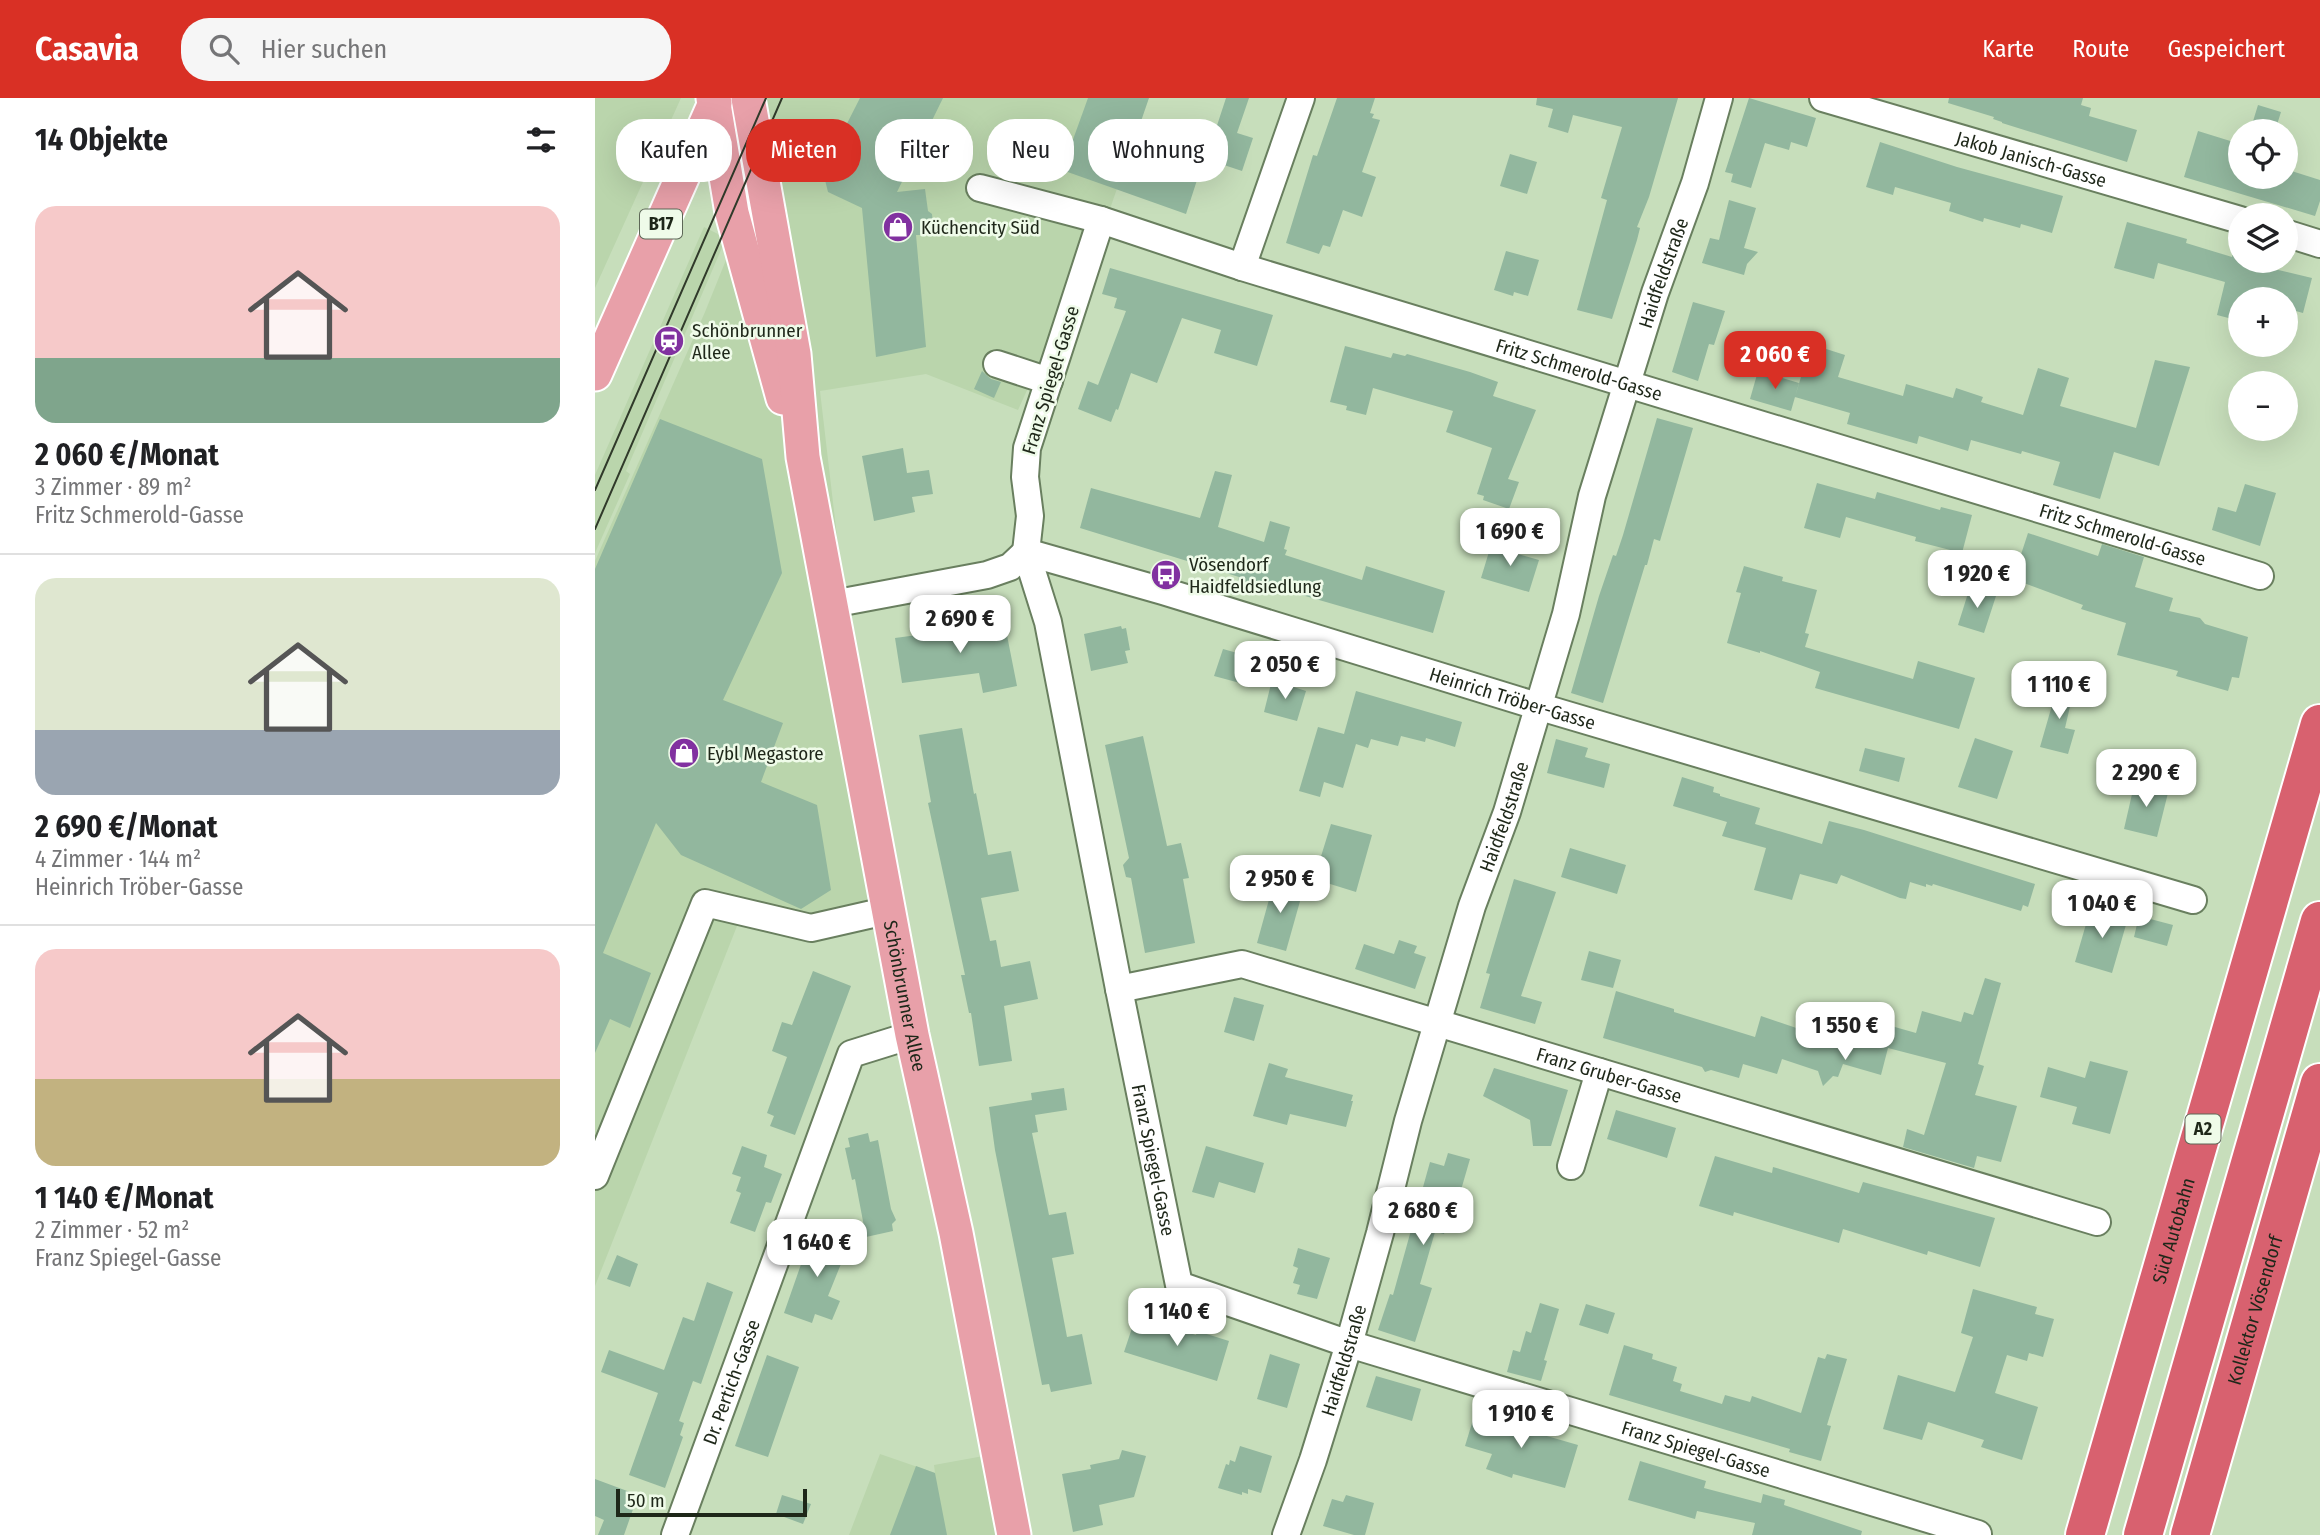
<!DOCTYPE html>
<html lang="de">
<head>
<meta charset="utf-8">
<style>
	:root { --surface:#fff; --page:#f6f6f6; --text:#202124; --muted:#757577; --line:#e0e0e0; --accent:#d93025 }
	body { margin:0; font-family:"Fira Sans Condensed",sans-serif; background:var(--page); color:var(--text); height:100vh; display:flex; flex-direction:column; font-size:26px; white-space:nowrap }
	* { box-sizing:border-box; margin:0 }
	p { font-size:23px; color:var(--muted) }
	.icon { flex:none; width:38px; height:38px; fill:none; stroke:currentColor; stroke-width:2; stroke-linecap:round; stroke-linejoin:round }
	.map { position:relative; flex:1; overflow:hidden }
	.details { display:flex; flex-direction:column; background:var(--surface); width:595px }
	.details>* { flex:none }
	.guide { position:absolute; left:21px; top:21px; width:665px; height:63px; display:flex; gap:14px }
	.controls { position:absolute; left:1633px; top:21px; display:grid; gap:14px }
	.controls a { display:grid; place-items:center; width:70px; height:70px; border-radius:50%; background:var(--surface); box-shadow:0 7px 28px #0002; font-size:35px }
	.scale { position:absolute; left:21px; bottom:18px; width:191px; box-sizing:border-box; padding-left:7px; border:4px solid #1e2719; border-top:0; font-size:19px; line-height:24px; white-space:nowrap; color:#1e2719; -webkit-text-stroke:5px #effbe9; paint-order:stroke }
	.price { position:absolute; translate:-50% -60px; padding:0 16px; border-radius:14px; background:#fff; color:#222; font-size:23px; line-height:46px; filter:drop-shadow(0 2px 4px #0008) }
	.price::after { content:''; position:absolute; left:50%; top:42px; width:21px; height:16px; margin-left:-10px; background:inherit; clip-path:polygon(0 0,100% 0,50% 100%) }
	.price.selected { background:var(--accent); color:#fff }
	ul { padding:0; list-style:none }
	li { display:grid; align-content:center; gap:14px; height:371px; padding:0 35px }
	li+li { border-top:2px solid var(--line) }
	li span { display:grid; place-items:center; height:217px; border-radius:21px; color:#555 }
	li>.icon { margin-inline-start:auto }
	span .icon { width:126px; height:126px; fill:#fffc; stroke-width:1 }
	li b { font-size:30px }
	h2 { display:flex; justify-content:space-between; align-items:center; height:84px; padding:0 35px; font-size:30px }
	.tag { padding:0 24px; border-radius:28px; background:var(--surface); box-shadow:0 7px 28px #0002; font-size:24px; line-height:63px }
	.tag.selected { background:var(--accent); color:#fff }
	header { display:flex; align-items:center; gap:42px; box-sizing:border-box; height:98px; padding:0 35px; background:var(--accent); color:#fff }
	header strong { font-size:33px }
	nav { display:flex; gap:38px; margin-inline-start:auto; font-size:24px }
	.search { width:490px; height:63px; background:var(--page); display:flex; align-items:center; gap:18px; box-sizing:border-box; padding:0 24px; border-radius:28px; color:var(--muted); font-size:26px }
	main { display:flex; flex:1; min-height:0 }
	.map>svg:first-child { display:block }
	.built { fill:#bad5ac }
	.building { fill:#92b79e }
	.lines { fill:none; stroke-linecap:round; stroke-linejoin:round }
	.minor-casing { stroke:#697f5f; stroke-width:30 }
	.major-casing { stroke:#fff; stroke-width:37 }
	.highway-casing { stroke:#fff; stroke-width:42 }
	.minor { stroke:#fff; stroke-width:26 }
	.major { stroke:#e8a0a9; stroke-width:33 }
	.highway { stroke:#d8616f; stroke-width:38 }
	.tram { stroke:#303a2a; stroke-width:2 }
	.labels { text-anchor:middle; stroke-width:5; stroke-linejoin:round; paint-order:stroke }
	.shield { fill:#effbe9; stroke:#5d6757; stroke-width:2 }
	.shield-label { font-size:18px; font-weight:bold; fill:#1e2719 }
	.street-label { font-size:19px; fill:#1e2719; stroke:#effbe9 }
	.poi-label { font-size:19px; fill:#1e2719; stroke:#effbe9; text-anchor:start }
</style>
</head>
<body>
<header>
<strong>Casavia</strong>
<div class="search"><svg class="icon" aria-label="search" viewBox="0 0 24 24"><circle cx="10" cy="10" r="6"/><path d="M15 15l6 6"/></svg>Hier suchen</div>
<nav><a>Karte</a><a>Route</a><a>Gespeichert</a></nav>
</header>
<main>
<section class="details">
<h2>14 Objekte<svg class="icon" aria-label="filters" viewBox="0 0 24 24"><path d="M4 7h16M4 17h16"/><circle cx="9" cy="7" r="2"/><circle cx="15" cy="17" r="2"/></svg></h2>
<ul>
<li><span style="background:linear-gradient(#f6c9c9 70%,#7fa58c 0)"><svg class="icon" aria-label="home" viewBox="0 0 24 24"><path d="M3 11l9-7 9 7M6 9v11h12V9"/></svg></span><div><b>2 060 €/Monat</b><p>3 Zimmer · 89 m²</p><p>Fritz Schmerold-Gasse</p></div></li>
<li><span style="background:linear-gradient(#dfe7d0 70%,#9aa5b1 0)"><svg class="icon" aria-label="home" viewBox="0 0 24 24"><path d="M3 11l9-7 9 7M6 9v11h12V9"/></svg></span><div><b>2 690 €/Monat</b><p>4 Zimmer · 144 m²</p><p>Heinrich Tröber-Gasse</p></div></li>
<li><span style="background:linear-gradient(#f6c9c9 60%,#c2b280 0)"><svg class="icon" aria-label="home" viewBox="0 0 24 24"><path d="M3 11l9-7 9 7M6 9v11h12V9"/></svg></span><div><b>1 140 €/Monat</b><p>2 Zimmer · 52 m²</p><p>Franz Spiegel-Gasse</p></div></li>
</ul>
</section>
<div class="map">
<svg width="1725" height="1437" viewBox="0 0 1725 1437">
	<rect width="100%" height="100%" fill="#c7debb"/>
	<path class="built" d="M0,0h86l-86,190z
		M170,0h383l-37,108 -93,204 -92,-36 -106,17 62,531 -143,-1 -144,365v-725l110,-249 69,-171z
		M109,129l14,7 6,9 -98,228 4,3 -35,79v-78z
		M405,1355l15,82h-166l31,-81 55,19 -1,-8z"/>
	<path class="building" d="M265,0h83l-46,94 28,-3 3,22 4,3 1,10 -6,11h-11l10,112 -50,10 -14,-149 -34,-16 -5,-20 20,-14 -10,-7z
		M493,0h61l-19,55 68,24 -12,37 -124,-44z
		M631,0h23l-12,35 16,5 -11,33 -36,-12z
		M742,0h38l-5,15 4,1 -2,4 8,2 -18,52 14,5 -14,40 -19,-7 -13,37 -7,-2 -4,9 -33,-11 27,-88 4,1z
		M942,0h141l-29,99 -12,30 3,1 -3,12 -25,79 -35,-9 30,-110 -6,-2 21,-71 -49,-12 -5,18 -20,-6 5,-18 -17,-4z
		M1154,0l67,20 -9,29 -16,-5 -2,8 -24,-7 -14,45 -20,-6 2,-8 -8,-2z
		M1354,0h134l-2,7 10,3 -2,8 48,14 -10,32 -125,-39v-1l-9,-3 1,-2 -46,-14z
		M1663,7l23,7 -6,19h-25z
		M1603,33l42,13v33h45v-8l35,11v21l-5,15 -131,-39z
		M1285,44l77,25 106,29 -11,37 -31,-9 -1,4 -36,-10 -1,4 -34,-11 2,-8 -56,-16 -2,8 -27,-8z
		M915,56l27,8 -10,32 -27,-8z
		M1134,102l27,8 -12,40 14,4 -11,12 -3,11 -42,-12 8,-25 9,2z
		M1532,124l60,17 -1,4 46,14 1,-5 7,1v8l72,17 -9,35 -18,-5v-9h-45v22l-23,-6 8,-33 -67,-19 -4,16 -40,-11z
		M911,153l33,9 -11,36 -14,-4 -1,4 -19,-6z
		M515,170l163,47 -16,51 -43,-13 7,-23 -39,-12 -25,65 -26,-10 -13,37 -2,-1 -5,13 -33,-13 10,-28 10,4 28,-74 -12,-3 3,-10 -15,-4z
		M1098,204l32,9 -11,34 -5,-1 -11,37 -26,-9z
		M750,248l46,12 2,-5 12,3 2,-2 63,18 28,10 -5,14 43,14 -28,69 11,3 -10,27 -26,-9 1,-4 -7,-2 15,-46 -46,-16 7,-21 -80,-23 -7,27 -20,-5 1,-4 -17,-4z
		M1228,250l22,7 -7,22 65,19 3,-12 47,14 3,-10 27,9 -2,5 42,13 15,-47 31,10 -9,28 76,22 19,-68 35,7 -31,99 -45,-14 -14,47 -47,-14 7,-23 -38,-11 -1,3 -50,-14 -3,11 -49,-15 -2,8 -70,-20 3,-11 -55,-16 14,-47 12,4z
		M387,273l9,8 10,3 -7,16 -20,-9z
		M1163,273l41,12 -8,28 -41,-12z
		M1062,320l36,10 -33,113 -6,-2 -7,26h-2l-42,138 -32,-10 28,-97 14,-41 3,1 7,-21z
		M65,321l102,40 20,114 -59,127 60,23 -22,59 56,23 14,85 -30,19 -120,-54 -25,-32 -53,130 48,20 -21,55 -20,-9 -15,34v-484z
		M308,350l4,25 22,-3 4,24 -21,3 3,15 -41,9 -12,-65z
		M620,373l17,4 -14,52 46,15 6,-21 20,6 -6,22 3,1 -2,5 77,25 4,-14 79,25 -12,42 -145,-42 -1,3 -49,-14 1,-3 -159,-49 11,-40 109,30z
		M1222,385l58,16 2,-7 63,18 1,-3 31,8 -10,38 -47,-12 1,-4 -70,-20 -6,21 -36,-10z
		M1650,386l31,9 -16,53 -48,-16 6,-23 18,5z
		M1433,435l70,23 4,-12 42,13 -9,30 38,11 -4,13 31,7 5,6 43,13 -9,41 -7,-1 -4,14 -52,-15 2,-5 -61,-16 9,-32 -45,-14 2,-4 -70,-26z
		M897,444l23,7 -1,4 25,7 -10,32 -48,-14z
		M1149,468l39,11 -1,4 35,9 -12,43 4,1 -4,13 108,32 5,-18 57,17 -16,51 -144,-41 5,-16 -60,-21v2l-33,-10 14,-50 -5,-1z
		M1375,489l26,9 -12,37 -26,-8z
		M408,517l14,71 -34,7 -4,-20 -77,10 -7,-45 75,-10 -1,-6z
		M526,528l1,3 4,-1 4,22 -5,1 3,12 -37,8 -7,-37z
		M628,551l25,7 -8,27 -26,-7z
		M677,582l34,11 -9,30 -33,-9z
		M1464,583l16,4 -10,43 10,2 -7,24 -28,-7z
		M761,593l106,31 -7,25 -29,-9 -1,4 -24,-6 -3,10 -27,-7 -3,9 -12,-4 -13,44 -19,-6 -4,15 -21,-6 19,-64 26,7z
		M367,630l12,66 2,-1 12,62 23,-4 8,40 -38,7 9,43 6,-1 5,27 29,-6 8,38 -34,7 8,55 -33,5 -8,-53h-2l-8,-38h4l-37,-172 3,-1 -12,-67z
		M548,638l24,110 14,-3 8,35 -6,1 12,64 -50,10 -14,-75 -5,-1 -3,-12 6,-7 -24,-113z
		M1380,640l38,13 -16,48 -39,-12z
		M961,641l32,9 -3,9 25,7 -6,24 -57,-15z
		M1270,650l40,10 -6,24 -40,-11z
		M1087,679l32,10 -1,5 7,2v2l40,12 -5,16 67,20 7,-23 35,9 171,54 -7,23 -5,-2 -2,6 -88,-27 -1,2 -6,-2v3l-16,-5 -4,17 -6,-1 -59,-23 -4,9 -37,-10 -8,26 -38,-10 12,-42 -44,-12 5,-14 -54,-16z
		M1540,683l34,8 -12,48 -33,-8z
		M736,726l41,11 -16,57 -42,-13z
		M975,750l56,17 -9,29 -56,-17z
		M680,780l29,9 -18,64 -29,-8z
		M919,781l42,13 -35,104 21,6 -7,22 -55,-16 10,-34 -4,-1z
		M1496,809l37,11 -16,55 -37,-11z
		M1544,818l34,9 -6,21 -33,-9z
		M804,842l18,6 -3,7 12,4 -11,32 -60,-20 9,-25 30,10z
		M994,853l32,9 -8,28 -32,-8z
		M218,873l38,15 -56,149 -25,-9 4,-10 -7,-3 20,-56 -15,-6 10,-29 10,3z
		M1390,880l16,5 -23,81 6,2 -9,29 42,11 -16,56 -24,-6 -3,12 -71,-21 4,-18 17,6 22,-72 -58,-15 -7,27 -38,-11 -5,13 -5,-1 -10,10 -5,-15 -36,-12 -5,15 -34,-10 -4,14 -28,-8 -6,2 -3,-5 -99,-29 13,-47 58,18v3l81,25 6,-21 50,17 4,-12 36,11 5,-16 60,17 6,-22 39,11 3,-10 9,3z
		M639,899l30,8 -10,36 -30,-9z
		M1495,963l38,10 -18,63 -38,-10 5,-17 -37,-10 8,-30 37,11z
		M674,965l19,6 -3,8 68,18 -2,6h2l-7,26 -56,-13 -3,11 -34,-9z
		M899,970l74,22 -17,56h-18l-3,-26 -47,-24z
		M469,990l3,22 -32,5 3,17 -6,1 17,82 17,-3 8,42 -22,4 15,79 15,-3 10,50 -41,8 -2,-8 -7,1 -47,-235 -6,-43 43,-7 -1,-7z
		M1021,1012l60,18 -9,30 -60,-19z
		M273,1035l2,9 8,-2 13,69 5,11 -4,4 1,7 -27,6 -11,-58 -3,1 -7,-32 5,-1 -2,-9z
		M147,1048l25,9 -3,12 18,7 -11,29 -5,-1 -11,30 -25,-9 11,-30 -5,-2 5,-14 -9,-3z
		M611,1048l58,17 -9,30 -36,-11 -5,16 -22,-6z
		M853,1055l22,6 -18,62 -4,-1 -4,14 -9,-2 -15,52 12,4 -17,54 -37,-12 12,-36 3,1 37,-133 14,4z
		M1120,1058l57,17 1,-6 86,26 4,-11 132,36 -15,49 -52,-16 -1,4 -84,-26 -4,14 -105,-31 -1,4 -34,-10z
		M218,1132l36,14 -21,52 12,5 -8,19 -17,-6 -3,9 -28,-10z
		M703,1150l32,10 -13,41 -20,-5 3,-9 -7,-2 5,-15 -5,-2z
		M22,1157l21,9 -8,23 -23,-8z
		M112,1184l26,10 -32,92 -8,-3 -14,40 5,2 -4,12 3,2 -18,51 -36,-13 29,-82 -57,-21 8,-22 55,20 19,-53 11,4z
		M1378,1191l64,18 -2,7 19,5 -11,38 -14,-4 -2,8 -20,-6 -12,38 43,14 -16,53 -41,-13 3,-7 -56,-18 -6,18 -39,-11 15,-54 57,17 18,-55 -12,-4z
		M945,1205l19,6 -15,51 3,1 -6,20 -34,-9 6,-22 7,2 6,-21 5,2z
		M991,1206l29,9 -7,21 -29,-9z
		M541,1218l60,19 1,-4 32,10 -12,40 -93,-29z
		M1029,1247l29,9 -1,5 25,8 -4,14 9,3 -2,7 42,13 3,-9 25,7 2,-6 49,17 17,-56 7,2 2,-5 20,5 -20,66 4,1 -10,35 -32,-9 1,-3 -181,-54z
		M675,1256l30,10 -13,44 -30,-9z
		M172,1257l32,12 -31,90 -33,-11z
		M781,1278l45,13 -9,32 -46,-14z
		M881,1312l51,16 -1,4 52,15 -13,43 -52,-14 -1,4 -26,-9 6,-15 -27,-8z
		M645,1348l32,10 -11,37 -13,-4v5l-6,-2v3l-24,-7 8,-24 3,1 1,-5 5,2z
		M527,1352l24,6 -12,41 -35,8 4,20 -30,7 -11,-58 29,-5 -1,-4 29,-6z
		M1045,1363l66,20 -2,7 57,15 2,-9 22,6 -1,5 78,26 -1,4h-109l3,-12 -58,-12 -2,8 -67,-19z
		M321,1368l19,7 12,62h-57z
		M0,1381l43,16 -14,40h-26l6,-15 -9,-4z
		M187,1397l29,9 -8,20 -27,-10z
		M751,1397l28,8 -9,32h-11l-31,-9 9,-27 11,3z"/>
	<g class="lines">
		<g class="minor-casing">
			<g id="minor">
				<path id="s1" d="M1228,0l417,122"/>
				<path id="s2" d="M385,90l121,32 141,47 1018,309"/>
				<path id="s3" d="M506,122l-74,228 -2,29 5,39 -4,36 22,70 71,367 60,296 170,59 629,190"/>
				<path d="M1690,135l35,11"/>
				<path d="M647,169l59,-169"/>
				<path d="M402,266l52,17"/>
				<path id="s4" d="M431,454l137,39 374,115 656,194"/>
				<path d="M237,506l155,-29 23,-8 16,-15"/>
				<path id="s5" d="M524,891l123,-25 855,258"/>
				<path d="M976,1068l28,-94"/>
				<path d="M0,1078l110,-273 106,25 79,-18"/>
				<path id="s6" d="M80,1437l176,-481 61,-19"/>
				<path id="s7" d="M691,1437l27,-75 36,-116 31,-111 28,-112 64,-215 35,-94 59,-198 26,-118 63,-203 40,-110 24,-85"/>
			</g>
		</g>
		<g class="major-casing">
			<g id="major">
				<path d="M118,0l19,115 51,185"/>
				<path id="s8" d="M153,0l46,256 9,103 109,578 44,198 58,302"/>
				<path d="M0,276l120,-271"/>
			</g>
		</g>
		<g class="highway-casing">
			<g id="highway">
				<path id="s9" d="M1490,1437l235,-811"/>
				<path d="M1548,1437l177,-614"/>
				<path id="s10" d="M1595,1437l130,-452"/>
			</g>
		</g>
		<use href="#minor" class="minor"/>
		<use href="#major" class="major"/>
		<use href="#highway" class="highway"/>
		<path class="tram" d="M0,392l171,-392
			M0,431l187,-431"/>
	</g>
	<defs>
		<g id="shop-disc" transform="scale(1.575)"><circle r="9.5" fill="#8131a0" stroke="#effbe9"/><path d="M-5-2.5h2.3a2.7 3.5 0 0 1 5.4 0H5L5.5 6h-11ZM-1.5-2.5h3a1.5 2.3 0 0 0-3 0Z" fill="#fff"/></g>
		<g id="station-disc" transform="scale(1.575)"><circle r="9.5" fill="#8131a0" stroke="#effbe9"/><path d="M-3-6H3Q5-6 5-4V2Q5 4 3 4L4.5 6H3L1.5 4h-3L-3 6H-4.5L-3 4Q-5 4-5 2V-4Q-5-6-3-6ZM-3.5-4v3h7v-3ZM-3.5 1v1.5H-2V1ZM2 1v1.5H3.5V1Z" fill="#fff"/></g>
		<g id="bus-disc" transform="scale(1.575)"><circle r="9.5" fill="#8131a0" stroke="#effbe9"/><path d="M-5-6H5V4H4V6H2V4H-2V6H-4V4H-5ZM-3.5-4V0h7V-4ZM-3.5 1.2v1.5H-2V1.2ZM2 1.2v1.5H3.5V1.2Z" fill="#fff"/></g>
	</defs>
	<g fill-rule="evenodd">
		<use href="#shop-disc" x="303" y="129"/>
		<use href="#station-disc" x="74" y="243"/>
		<use href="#bus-disc" x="571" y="477"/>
		<use href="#shop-disc" x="89" y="655"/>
	</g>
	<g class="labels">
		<g class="shield">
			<rect x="45" y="111.5" width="42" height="29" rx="5"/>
			<rect x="1590.5" y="1016.5" width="35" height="29" rx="5"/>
		</g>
		<g class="shield-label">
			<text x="66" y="132">B17</text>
			<text x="1608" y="1037">A2</text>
		</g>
		<g class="street-label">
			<text dy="7" stroke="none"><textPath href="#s1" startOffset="217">Jakob Janisch-Gasse</textPath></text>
			<text dy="7" stroke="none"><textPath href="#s7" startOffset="1318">Haidfeldstraße</textPath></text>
			<text dy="7" stroke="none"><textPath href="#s2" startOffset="626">Fritz Schmerold-Gasse</textPath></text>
			<text transform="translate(455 282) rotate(-73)" y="7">Franz Spiegel-Gasse</text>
			<text dy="7" stroke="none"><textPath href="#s2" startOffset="1194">Fritz Schmerold-Gasse</textPath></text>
			<text dy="7" stroke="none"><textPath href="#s4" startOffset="508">Heinrich Tröber-Gasse</textPath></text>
			<text dy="7" stroke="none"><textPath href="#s7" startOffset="751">Haidfeldstraße</textPath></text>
			<text dy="7" stroke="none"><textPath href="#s8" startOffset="912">Schönbrunner Allee</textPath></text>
			<text dy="7" stroke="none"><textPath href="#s5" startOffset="509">Franz Gruber-Gasse</textPath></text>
			<text dy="7" stroke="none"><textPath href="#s3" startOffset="966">Franz Spiegel-Gasse</textPath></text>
			<text dy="7" stroke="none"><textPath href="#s9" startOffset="317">Süd Autobahn</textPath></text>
			<text dy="7" stroke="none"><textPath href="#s10" startOffset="234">Kollektor Vösendorf</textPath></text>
			<text dy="7" stroke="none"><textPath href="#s7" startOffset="184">Haidfeldstraße</textPath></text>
			<text dy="7" stroke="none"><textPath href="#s6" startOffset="163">Dr. Pertich-Gasse</textPath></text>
			<text dy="7" stroke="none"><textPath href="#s3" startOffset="1636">Franz Spiegel-Gasse</textPath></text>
		</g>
		<g class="poi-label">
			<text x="326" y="136">Küchencity Süd</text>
			<text x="97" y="239">Schönbrunner<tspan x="97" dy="22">Allee</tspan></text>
			<text x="594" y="473">Vösendorf<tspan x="594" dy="22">Haidfeldsiedlung</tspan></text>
			<text x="112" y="662">Eybl Megastore</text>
		</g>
	</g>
</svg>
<div class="controls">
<a><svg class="icon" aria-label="locate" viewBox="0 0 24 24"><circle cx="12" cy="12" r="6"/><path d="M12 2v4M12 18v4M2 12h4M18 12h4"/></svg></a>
<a><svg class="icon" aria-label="layers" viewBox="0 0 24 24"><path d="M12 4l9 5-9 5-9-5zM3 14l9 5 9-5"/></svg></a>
<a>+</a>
<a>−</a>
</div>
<div class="scale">50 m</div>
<b class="price selected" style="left:1180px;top:293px">2 060 €</b>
<b class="price" style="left:915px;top:470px">1 690 €</b>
<b class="price" style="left:1382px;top:512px">1 920 €</b>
<b class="price" style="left:365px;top:557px">2 690 €</b>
<b class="price" style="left:690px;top:603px">2 050 €</b>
<b class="price" style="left:1464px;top:623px">1 110 €</b>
<b class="price" style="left:1551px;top:711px">2 290 €</b>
<b class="price" style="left:685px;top:817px">2 950 €</b>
<b class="price" style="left:1507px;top:842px">1 040 €</b>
<b class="price" style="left:1250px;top:964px">1 550 €</b>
<b class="price" style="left:828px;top:1149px">2 680 €</b>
<b class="price" style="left:222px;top:1181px">1 640 €</b>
<b class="price" style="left:582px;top:1250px">1 140 €</b>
<b class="price" style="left:926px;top:1352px">1 910 €</b>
<div class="guide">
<a class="tag">Kaufen</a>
<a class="tag selected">Mieten</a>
<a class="tag">Filter</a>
<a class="tag">Neu</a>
<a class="tag">Wohnung</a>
</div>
</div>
</main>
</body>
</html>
